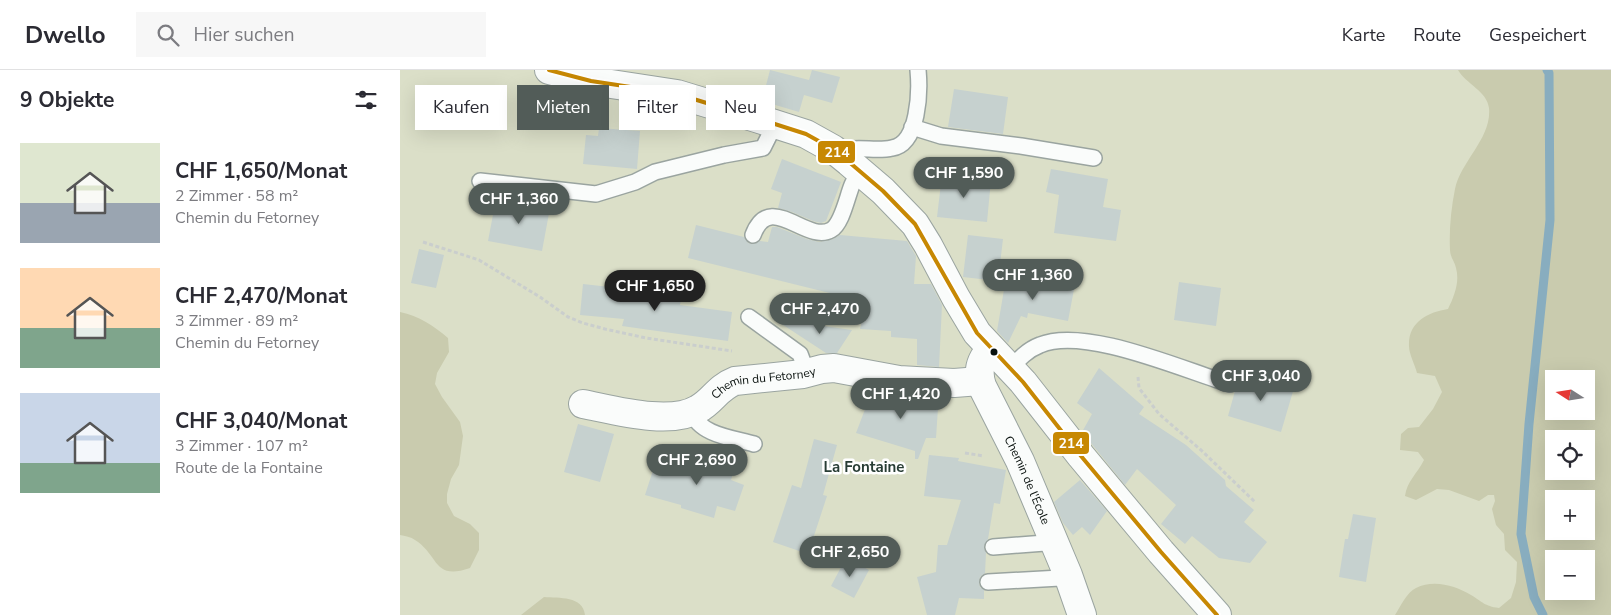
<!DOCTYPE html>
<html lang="de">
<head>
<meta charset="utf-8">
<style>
	:root { --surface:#fff; --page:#f7f7f7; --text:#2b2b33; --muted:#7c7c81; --line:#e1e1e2; --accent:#525c58 }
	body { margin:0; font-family:"Nunito Sans",sans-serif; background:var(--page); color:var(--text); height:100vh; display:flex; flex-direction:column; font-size:19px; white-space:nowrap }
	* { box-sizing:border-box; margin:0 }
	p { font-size:16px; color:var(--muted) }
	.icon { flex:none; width:28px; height:28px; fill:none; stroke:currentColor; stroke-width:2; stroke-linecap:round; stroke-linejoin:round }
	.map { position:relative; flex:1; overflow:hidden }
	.drawer { display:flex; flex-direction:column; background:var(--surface); width:400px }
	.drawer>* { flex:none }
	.top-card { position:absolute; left:15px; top:15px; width:475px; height:45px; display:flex; gap:10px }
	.needle { width:32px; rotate:282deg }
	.tools { position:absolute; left:1145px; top:300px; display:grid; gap:10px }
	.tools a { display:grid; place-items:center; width:50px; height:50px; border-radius:0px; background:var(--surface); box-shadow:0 5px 20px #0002; font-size:25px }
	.price { position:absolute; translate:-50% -42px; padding:0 11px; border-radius:18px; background:var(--accent); color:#fff; font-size:16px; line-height:32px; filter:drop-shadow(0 1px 2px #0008) }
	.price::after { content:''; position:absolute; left:50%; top:30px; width:15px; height:11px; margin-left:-8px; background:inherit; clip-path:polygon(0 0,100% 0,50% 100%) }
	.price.active { background:#222; color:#fff }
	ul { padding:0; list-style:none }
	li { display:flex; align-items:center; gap:15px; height:125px; padding:0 20px }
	li span { display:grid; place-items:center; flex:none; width:140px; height:100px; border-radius:0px; color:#555 }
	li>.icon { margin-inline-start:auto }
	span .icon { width:60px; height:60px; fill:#fffc; stroke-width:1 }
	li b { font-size:21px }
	h2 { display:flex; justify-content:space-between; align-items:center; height:60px; padding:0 20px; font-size:21px }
	.chip { padding:0 18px; border-radius:0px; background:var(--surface); box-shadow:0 5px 20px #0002; font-size:18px; line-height:45px }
	.chip.active { background:var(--accent); color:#fff }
	header { display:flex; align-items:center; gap:30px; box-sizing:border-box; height:70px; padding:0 25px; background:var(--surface); border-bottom:1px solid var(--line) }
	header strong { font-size:24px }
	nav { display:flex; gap:28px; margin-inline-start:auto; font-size:18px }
	.search { width:350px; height:45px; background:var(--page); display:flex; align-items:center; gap:12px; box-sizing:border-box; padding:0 18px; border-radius:0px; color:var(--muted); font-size:19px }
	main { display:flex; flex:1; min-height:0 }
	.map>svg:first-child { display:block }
	.green { fill:#dbdfc8; fill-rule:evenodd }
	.forest { fill:#c9cbae; fill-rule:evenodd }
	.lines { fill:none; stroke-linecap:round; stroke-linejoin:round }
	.stream { stroke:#88adbf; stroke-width:9 }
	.building { fill:#c6d1cf }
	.lane-casing { stroke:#9aa4a0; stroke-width:18 }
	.street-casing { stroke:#9aa4a0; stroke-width:30 }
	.secondary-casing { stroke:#9aa4a0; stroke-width:30 }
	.path { stroke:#cacecd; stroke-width:3; stroke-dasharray:4 2.5; stroke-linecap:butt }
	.lane { stroke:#fafcfb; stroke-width:15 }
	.street { stroke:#fafcfb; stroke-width:28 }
	.secondary { stroke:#fafcfb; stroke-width:28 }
	.bus-1-casing { stroke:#fff; stroke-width:8 }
	.bus-1 { stroke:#c78803; stroke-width:4 }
	.bus-dot { fill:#09110e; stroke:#fff; stroke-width:2 }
	.labels { text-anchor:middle; stroke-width:5; stroke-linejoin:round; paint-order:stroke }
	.street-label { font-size:12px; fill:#09110e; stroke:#fff }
	.quarter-label { font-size:15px; font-weight:bold; fill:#283d35; stroke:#fff }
	.line-badge { stroke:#fff; stroke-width:2 }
	.badge-label { font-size:14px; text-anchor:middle; font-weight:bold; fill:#fff }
</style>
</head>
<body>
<header>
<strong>Dwello</strong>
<div class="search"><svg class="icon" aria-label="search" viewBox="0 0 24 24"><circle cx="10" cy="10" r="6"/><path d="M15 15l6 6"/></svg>Hier suchen</div>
<nav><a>Karte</a><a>Route</a><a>Gespeichert</a></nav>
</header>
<main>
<section class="drawer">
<h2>9 Objekte<svg class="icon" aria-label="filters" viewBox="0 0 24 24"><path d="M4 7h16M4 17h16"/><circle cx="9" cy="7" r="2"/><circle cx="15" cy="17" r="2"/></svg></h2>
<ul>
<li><span style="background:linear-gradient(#dfe7d0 60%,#9aa5b1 0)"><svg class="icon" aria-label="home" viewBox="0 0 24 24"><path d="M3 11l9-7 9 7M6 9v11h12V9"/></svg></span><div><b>CHF 1,650/Monat</b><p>2 Zimmer · 58 m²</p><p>Chemin du Fetorney</p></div></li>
<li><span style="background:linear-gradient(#ffd9b3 60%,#7fa58c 0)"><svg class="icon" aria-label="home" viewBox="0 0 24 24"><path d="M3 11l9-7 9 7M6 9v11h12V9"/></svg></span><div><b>CHF 2,470/Monat</b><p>3 Zimmer · 89 m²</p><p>Chemin du Fetorney</p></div></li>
<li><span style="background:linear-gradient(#c9d6e8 70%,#7fa58c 0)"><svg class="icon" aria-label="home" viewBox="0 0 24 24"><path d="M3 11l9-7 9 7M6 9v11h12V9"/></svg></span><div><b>CHF 3,040/Monat</b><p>3 Zimmer · 107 m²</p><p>Route de la Fontaine</p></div></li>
</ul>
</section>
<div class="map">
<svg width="1211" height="545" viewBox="0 0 1211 545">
	<rect width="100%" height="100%" fill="#dbe8e2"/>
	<path class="green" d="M0,0h1211v545h-1211zM1154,309h32v32h-32zM1154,369h32v32h-32zM1154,429h32v32h-32zM1154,489h32v32h-32z"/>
	<path class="forest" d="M1058,0h153v545h-216c5,-8 12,-23 21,-27 18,-9 40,-2 55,7 12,7 13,11 28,13l12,-10 5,-16 1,-20 -12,-12 -1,-16 -8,-9 -4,-16 3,-8 -1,-6h-6l-9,6 -30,-11 -12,-1 -21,11 -11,-4c2,-15 12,-22 19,-36l-6,-8 -18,-2 1,-16 7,-6 11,-1 14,-18 9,-17 -7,-16 -18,-3c-2,-8 -8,-19 -8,-27 -1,-24 19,-34 39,-37 6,-12 12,-27 8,-41 -1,-6 -6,-11 -6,-18 -1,-20 1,-41 5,-61 6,-28 37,-51 34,-81 -2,-17 -23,-24 -31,-38zM1154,309h32v32h-32zM1154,369h32v32h-32zM1154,429h32v32h-32zM1154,489h32v32h-32z
		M0,242c19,4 34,14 48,26l1,14 -12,21 -2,11 7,13 18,25 3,14 -4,29 -8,14 -4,15v9l7,13 16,8 9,9v17l-9,18c-37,13 -31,-13 -55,-28 -4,-3 -10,-4 -15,-5z
		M144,527c15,1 39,-1 41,18h-64z"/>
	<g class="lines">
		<path class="stream" d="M1143,545l-9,-18 -13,-63 8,-110 21,-204 -1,-147 -2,-3"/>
	</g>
	<path class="building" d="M370,0l39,10 3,-10 28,7 -8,26 -28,-8 -5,17 -37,-11z
		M554,19l54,8 -5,37 -55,-7z
		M199,58l41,3 -3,38 -54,-5 3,-29 12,1z
		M382,89l59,23 -15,39 -5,2 -8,-2 -21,-9 -14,-4 4,-15 -11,-4z
		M651,99l57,10 -5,28 18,3 -5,31 -62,-8 5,-38 -13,-3z
		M542,105l49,5 -4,42 -50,-5z
		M96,129l54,9 -8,43 -54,-10z
		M296,155l48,12 4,6 5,1 7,-3 8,1 4,-15h5l30,12 12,3 14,-3 7,-4 67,6 9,15 -2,28h17l11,21 -3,62 -22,-2v-26l-26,-2v-6l-31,-2 6,-27 -178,-44z
		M568,165l35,4 -5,42 -35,-4z
		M19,179l25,6 -8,33 -25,-5z
		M607,202l68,12 -7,37 -40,-8 -1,5 -6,-2 -13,27 -11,-12z
		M779,212l42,6 -5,38 -42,-6z
		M183,214l45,5v-3l54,8 -2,11 52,7 -4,29 -106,-15 2,-7 -44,-4z
		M374,249l78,11 -15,23h-11z
		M699,298l45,39 -5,7 47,31 39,35 1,6 28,24 -10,12 23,20 -17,21 -31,-5 -27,-22 -7,8 -24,-20 15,-19 -39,-36 -12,16 -43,-53 10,-18 -15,-11z
		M841,303l53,15 -13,44 -53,-16 7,-25 4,-5z
		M472,321l26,5 44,2 -4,10 -2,30h-10l-8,21h-3v-8l-59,-18z
		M178,354l36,10 -14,48 -36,-10z
		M414,369l23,6 -14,50 4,1 -19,58 -35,-12 19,-57 9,3z
		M291,379l24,8 -2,6 21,7 -3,10 13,5 -9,26 -18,-5 -3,12 -33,-10v-3l-36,-10 10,-31 28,9z
		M529,385l30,3 -1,3 48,9 -6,34 -6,-1 -6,36 -4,8 2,6 -1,20 -5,4 -1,5 1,5 4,3v9l-25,-1 -4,17h-28l-10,-38 19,-5 2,-27h9l14,-45 -37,-4z
		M680,410l27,31 -17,24 -8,-8 -9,8 -10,-12 -9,-21z
		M953,444l23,4 -10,64 -27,-5 6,-38h3z
		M446,488l23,12 -15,28 -23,-12z"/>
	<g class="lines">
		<g class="lane-casing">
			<path id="lane" d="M512,57l29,9 80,10 73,12
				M444,89l9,-10c13,-1 27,2 39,-1 27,-4 28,-57 26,-78
				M80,111l116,13 39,-12 20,-10 69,-17 39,-7 8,-16 3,-9
				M353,165c17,-45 53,9 78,-5 11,-6 16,-33 21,-45 2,-5 5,-9 8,-14
				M349,247l51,37 3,8
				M610,299c9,-10 17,-19 30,-24 45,-19 143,25 190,39
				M292,342c7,23 41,26 62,32
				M593,477l52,-4 8,-3
				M588,512l72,-4 8,-3"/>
		</g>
		<g class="street-casing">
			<g id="street">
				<path id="s1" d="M591,279c-11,11 -14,22 -9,37l38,75 48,114 14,40"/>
				<path id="s2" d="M183,334c31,6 87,22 115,5 15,-8 19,-21 37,-28l68,-7 19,-5 12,-1 65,12 17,1 38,2 26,-2"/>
			</g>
		</g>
		<g class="secondary-casing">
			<path id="secondary" d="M149,0l42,11 86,13 79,24 50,16 27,15 16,13 34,29 32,33 13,21 28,53 21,35 46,49 58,74 80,96 56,63"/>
		</g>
		<path class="path" d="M23,172l56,18 61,37 28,20 15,6 22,6 41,9 86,13
			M738,307l1,11 20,26 42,36 54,52
			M565,383l19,3"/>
		<use href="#lane" class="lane"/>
		<use href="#street" class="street"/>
		<use href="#secondary" class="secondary"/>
		<g class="bus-1-casing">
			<path id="bus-1" d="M149,0l42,11 86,13 79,24 50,16 27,15 16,13 34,29 32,33 62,109 46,49 58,74 80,96 56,63"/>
		</g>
		<use href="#bus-1" class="bus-1"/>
	</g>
	<circle class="bus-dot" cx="594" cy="282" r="4.5"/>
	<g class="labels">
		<g class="street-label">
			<text dy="4" stroke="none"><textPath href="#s2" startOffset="191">Chemin du Fetorney</textPath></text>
			<text dy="4" stroke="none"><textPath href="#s1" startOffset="145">Chemin de l'École</textPath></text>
		</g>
		<g class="quarter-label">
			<text x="464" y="402">La Fontaine</text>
		</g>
	</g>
	<g class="line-badge">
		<rect x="417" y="70" width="39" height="24" rx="5" fill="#c78803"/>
		<rect x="652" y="361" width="38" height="24" rx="5" fill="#c78803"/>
	</g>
	<g class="badge-label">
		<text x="437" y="87">214</text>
		<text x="671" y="378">214</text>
	</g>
</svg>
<div class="tools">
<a><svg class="needle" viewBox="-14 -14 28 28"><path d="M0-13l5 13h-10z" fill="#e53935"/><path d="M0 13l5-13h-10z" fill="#7c7c81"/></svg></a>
<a><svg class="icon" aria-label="locate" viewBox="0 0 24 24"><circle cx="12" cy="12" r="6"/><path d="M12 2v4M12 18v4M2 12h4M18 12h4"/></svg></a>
<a>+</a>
<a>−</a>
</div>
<b class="price" style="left:564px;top:129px">CHF 1,590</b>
<b class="price" style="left:119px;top:155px">CHF 1,360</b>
<b class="price" style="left:633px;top:231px">CHF 1,360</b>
<b class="price active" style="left:255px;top:242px">CHF 1,650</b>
<b class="price" style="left:420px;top:265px">CHF 2,470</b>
<b class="price" style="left:861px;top:332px">CHF 3,040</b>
<b class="price" style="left:501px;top:350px">CHF 1,420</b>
<b class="price" style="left:297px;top:416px">CHF 2,690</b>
<b class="price" style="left:450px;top:508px">CHF 2,650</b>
<div class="top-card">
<a class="chip">Kaufen</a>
<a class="chip active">Mieten</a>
<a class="chip">Filter</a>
<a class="chip">Neu</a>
</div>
</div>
</main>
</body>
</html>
